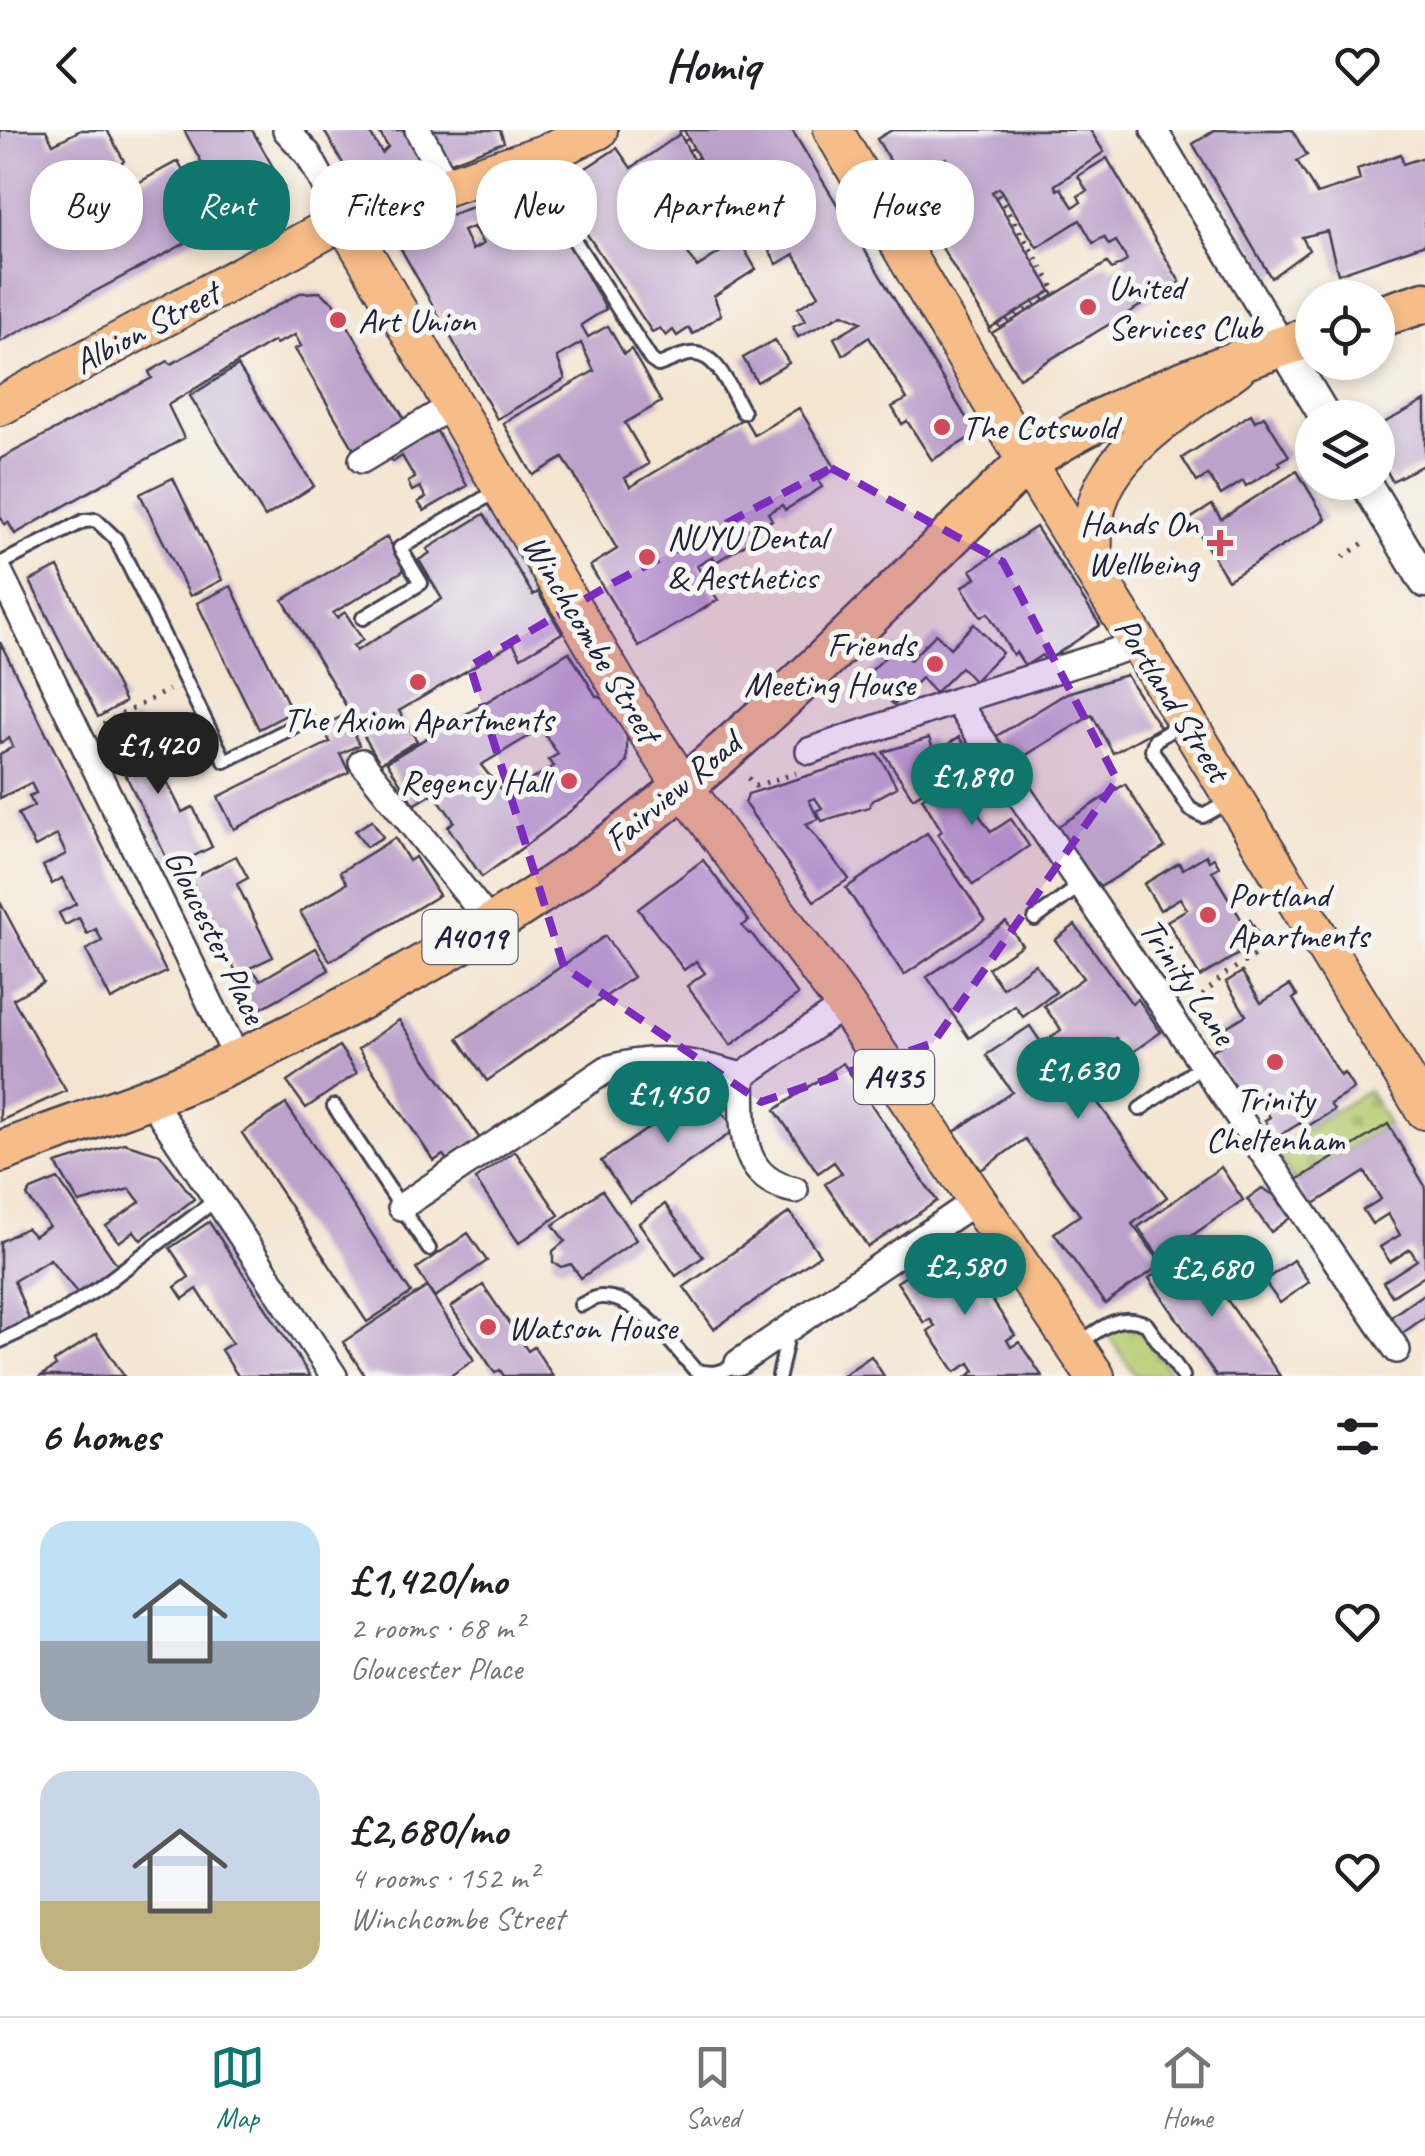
<!DOCTYPE html>
<html lang="en">
<head>
<meta charset="utf-8">
<style>
	:root { --surface:#fff; --page:#f2f2f2; --text:#202124; --muted:#757577; --line:#e0e0e0; --accent:#0f766e }
	body { margin:0; font-family:Caveat,sans-serif; background:var(--page); color:var(--text); height:100vh; display:flex; flex-direction:column; font-size:38px; white-space:nowrap }
	* { box-sizing:border-box; margin:0 }
	p { font-size:32px; color:var(--muted) }
	.icon { flex:none; width:55px; height:55px; fill:none; stroke:currentColor; stroke-width:2; stroke-linecap:round; stroke-linejoin:round }
	.map { position:relative; height:1246px; overflow:hidden }
	.drawer { display:flex; flex-direction:column; background:var(--surface); flex:1 }
	.drawer>* { flex:none }
	.top-card { position:absolute; left:30px; top:30px; width:1365px; height:90px; display:flex; gap:20px }
	.buttons { position:absolute; left:1295px; top:150px; display:grid; gap:20px }
	.buttons a { display:grid; place-items:center; width:100px; height:100px; border-radius:50%; background:var(--surface); box-shadow:0 5px 15px #0003; font-size:50px }
	.price { position:absolute; translate:-50% -85px; padding:0 22px; border-radius:35px; background:var(--accent); color:#fff; font-size:32px; line-height:65px; filter:drop-shadow(0 2px 5px #0008) }
	.price::after { content:''; position:absolute; left:50%; top:60px; width:30px; height:22px; margin-left:-15px; background:inherit; clip-path:polygon(0 0,100% 0,50% 100%) }
	.price.selected { background:#222; color:#fff }
	ul { padding:0; list-style:none }
	li { display:flex; align-items:center; gap:30px; height:250px; padding:0 40px }
	li span { display:grid; place-items:center; flex:none; width:280px; height:200px; border-radius:30px; color:#555 }
	li>.icon { margin-inline-start:auto }
	span .icon { width:120px; height:120px; fill:#fffc; stroke-width:1 }
	li b { font-size:42px }
	h2 { display:flex; justify-content:space-between; align-items:center; height:120px; padding:0 40px; font-size:42px }
	.chip { padding:0 35px; border-radius:40px; background:var(--surface); box-shadow:0 5px 15px #0003; font-size:35px; line-height:90px }
	.chip.selected { background:var(--accent); color:#fff }
	header { display:flex; justify-content:space-between; align-items:center; height:130px; padding:0 40px; background:var(--surface); font-size:45px; font-weight:800 }
	.dock { display:flex; justify-content:space-around; align-items:center; height:140px; border-top:2px solid var(--line); background:var(--surface); font-size:28px; color:var(--muted) }
	.dock a { display:grid; justify-items:center; gap:5px }
	.dock .selected { color:var(--accent) }
	.map>svg:first-child { display:block }
	.cemetery { fill:url(#cemetery-stones); stroke:#6c7856; stroke-width:2.5 }
	.park { fill:url(#park-crowns); stroke:#6c7856; stroke-width:2.5 }
	.building { fill:#bca1cb; fill-rule:evenodd }
	.lines { fill:none; stroke-linecap:round; stroke-linejoin:round }
	.service-casing { stroke:#423f51; stroke-width:18 }
	.minor-casing { stroke:#423f51; stroke-width:30 }
	.tertiary-casing { stroke:#423f51; stroke-width:35 }
	.primary-casing { stroke:#423f51; stroke-width:42 }
	.trunk-casing { stroke:#423f51; stroke-width:45 }
	.path { stroke:#423f51; stroke-width:5; stroke-dasharray:2.5 8; stroke-linecap:butt }
	.service { stroke:#fff; stroke-width:12 }
	.minor { stroke:#fff; stroke-width:25 }
	.tertiary { stroke:#fff; stroke-width:30 }
	.primary { stroke:#f7bd88; stroke-width:38 }
	.trunk { stroke:#f7bd88; stroke-width:40 }
	.marked { fill:#7b2cbf; fill-opacity:0.2; stroke:#7b2cbf; stroke-width:8; stroke-dasharray:20 12; stroke-linejoin:round }
	.poi-dot { fill:#d1495b; stroke:#f6f6f2; stroke-width:4 }
	.labels { text-anchor:middle; stroke-width:10; stroke-linejoin:round; paint-order:stroke }
	.shield { fill:#f6f6f2; stroke:#626272; stroke-width:2.5 }
	.shield-label { font-size:32px; font-weight:bold; fill:#22223b }
	.poi-label { font-size:35px; fill:#22223b; stroke:#f6f6f2; text-anchor:start }
	.street-label { font-size:35px; fill:#22223b; stroke:#f6f6f2 }
</style>
</head>
<body>
<header><svg class="icon" aria-label="back" viewBox="0 0 24 24"><path d="M15 5l-7 7 7 7"/></svg>Homiq<svg class="icon" aria-label="heart" viewBox="0 0 24 24"><path d="M12 20l-8-8c-3-5 5-10 8-4 3-6 11-1 8 4z"/></svg></header>
<div class="map">
<svg width="1425" height="1246" viewBox="0 0 1425 1246">
	<defs>
		<pattern id="cemetery-stones" width="16" height="16" patternUnits="userSpaceOnUse" patternTransform="scale(2.5)"><rect width="16" height="16" fill="#b7cd72"/><path d="M2 7V4a2 2 0 0 1 4 0v3zM10 15v-3a2 2 0 0 1 4 0v3z" fill="#9db064"/></pattern>
		<pattern id="park-crowns" width="20" height="18" patternUnits="userSpaceOnUse" patternTransform="scale(2.5)"><rect width="20" height="18" fill="#b7cd72"/><path d="M2 6a3 3 0 1 1 6 0M12 15a3 3 0 1 1 6 0" fill="none" stroke="#9db064"/></pattern>
	</defs>
	<rect width="100%" height="100%" fill="#f6f6f2"/>
	<filter id="ink" filterUnits="userSpaceOnUse"><feTurbulence type="fractalNoise" baseFrequency=".01" numOctaves="2"/><feDisplacementMap in="SourceGraphic" scale="20" xChannelSelector="R" yChannelSelector="G"/><feConvolveMatrix kernelMatrix="1 2 1 2 8 2 1 2 1" color-interpolation-filters="sRGB"/></filter>
	<filter id="wash" filterUnits="userSpaceOnUse"><feTurbulence type="fractalNoise" baseFrequency=".0048" numOctaves="4" result="noise"/><feDisplacementMap in="SourceGraphic" scale="40" xChannelSelector="R" yChannelSelector="G"/><feGaussianBlur stdDeviation="2.25" result="paint"/><feColorMatrix in="noise" values="0 0 0 0 0 0 0 0 0 0 0 0 0 0 0 0 0 1.4 0 .05"/><feComposite in="paint" operator="in"/></filter>
	<g filter="url(#wash)">
		<rect width="100%" height="100%" fill="#f4e5d0"/>
		<path class="cemetery" d="M1368,960l20,34 -94,58 -20,-32z"/>
		<path class="park" d="M1118,1195l18,2 37,49h-37l-30,-44z"/>
		<g id="blocks">
			<path class="building" d="M0,0h46l7,14 28,-14h26l17,31 -5,4 17,31 5,-3 -5,-9 42,-23 36,67 -214,114z
				M184,0h68l32,57 -8,29 -41,23 -9,-17 6,-4z
				M329,0h39l14,23 6,-6 -10,-17h32l20,39 -31,14 -40,8 -34,-59z
				M430,0h70l4,12 -61,23z
				M684,0h108l184,304 -44,26 -25,-39 -5,3 -10,-17 15,-8 -38,-62 -26,18 -9,-17 27,-16 -18,-8 -45,23 -5,-10 12,-6 -7,-13 21,-13 -25,-41 -17,10 -13,-23 -8,5 -48,-71z
				M892,0h198l14,22 -49,33 2,5 4,-2 12,19 8,-5 -3,-6 9,-5 -9,-15 29,-18 73,124 -161,96 -27,-45 115,-70 5,6 15,-8 -2,-5 -9,-15 -7,4 -5,-8 -11,6 -13,-23 -43,27 -38,-59 -7,4 59,99 -61,37 -113,-189zM946,28l13,22 -13,8 -12,-22z
				M1215,0h77l15,25 -10,6 20,33 43,-14 -3,-11 44,-15 2,10 22,-7v87l-87,30 -11,-43 -25,6 7,13 -38,28 -78,-134z
				M680,4l19,37 -46,29 44,67 42,-27 17,29 -42,27 7,19 -28,19 -4,-6 -12,8 -4,-6 -7,6 -6,-8 -8,4 -93,-140 7,-11 51,-33 14,20z
				M705,54l13,20 -18,12 -9,-3 -5,-8 3,-11z
				M525,56l8,1 26,38 47,84 -25,16 7,12 20,-11 16,28 7,-5 30,53 -36,21 24,41 -24,14 5,9 114,-69 10,17 45,-27 37,61 -18,11 4,7 -37,23 -3,-5 -14,8 4,7 -21,12 4,6 -39,24 -3,-5 -16,9 21,34 -79,47 -49,-81 27,-17 -46,-79 -8,-12 -30,17 -30,-52 91,-52 -13,-28 -24,14 8,22 -68,40 -100,-177 3,-7zM473,97l10,17 -11,6 -9,-19z
				M320,162l14,11 73,120 -49,33 -63,-107 6,-3 -6,-11 -19,9 -2,-3 -106,64 16,33 -169,96 -7,-12 -3,3 -5,-9v-57l152,-81 -3,-6 19,-11 3,3 129,-71z
				M775,210l14,23 -32,19 -14,-24z
				M238,236l76,120 -49,31 -75,-121z
				M1425,271v63l-33,17 -14,-28v-27z
				M1251,284l4,7 9,-5 25,40 -10,6 2,3 -35,21 -3,-5 -22,14 -13,-20 -11,7 -15,-24z
				M434,296l33,60 -43,25 -6,-9 8,-4 -6,-11 -8,4 -4,-9 7,-4 -13,-22 -9,6 -5,-9z
				M1297,341l29,48 -98,61 -38,-61 22,-14 9,14z
				M173,348l49,102 -32,16 -50,-102z
				M484,384l49,81 5,-3 24,41 -41,24 -8,-14 -114,68 18,30 -37,22 -97,-163 104,-63 19,32 -73,44 4,5 8,-6 18,28 -10,6 3,5 86,-52 -23,-39 11,-7 -3,-4z
				M1036,397l64,98 -54,36 -4,-6 -17,11 -9,-14 -3,3 -25,-42 -7,4 -19,-30 14,-9 -5,-8z
				M58,437l67,135 -27,15 -68,-136z
				M231,456l61,126 -33,17 -62,-126z
				M974,494l28,29 -28,28 -13,-14 -26,26 -14,-15 -27,27 -28,-29 30,-30 14,14 26,-26 14,14z
				M0,512l166,330 -55,28 -25,-50 16,-9 -6,-12 -9,5 -8,-16 -14,7 -6,-12 17,-9 -14,-26 -10,6 -9,-18 23,-12 -9,-19 -22,12 -17,-33 16,-8 -5,-10 7,-3 -5,-10 -31,15v-44l13,-7 -4,-9 -9,5z
				M569,522l27,44 10,4 21,35v26l-7,10 -72,58 -66,48 -34,-50 6,-6 -20,-28 -20,12 -27,-43zM541,599l17,25 -10,6 6,6 -49,29 -24,-30z
				M1126,545l34,52 -47,26 -21,-38 -79,48 -18,-26 72,-44z
				M345,585l14,30 -19,9 9,18 -115,57 -16,-32 112,-55 -8,-16z
				M136,590l46,92 11,-5 19,40 -41,20 -65,-132z
				M959,607l14,21 -60,40 -30,-46 46,-14 6,15z
				M878,624l19,33 -25,14 -3,6 -47,14 -6,-10 6,-3 -7,-10 -6,2 9,19 -12,5 43,55 -35,22 -69,-97 3,-10z
				M971,635l13,19 -18,12 25,36 20,-13 18,27 -56,39 -35,-51 4,-3 -20,-33z
				M1125,654l40,63 -65,40 -43,-60z
				M372,690l11,17 -17,10 -11,-16z
				M927,703l58,87 -81,55 -58,-87z
				M395,708l14,23 6,-4 24,38 -109,66 -30,-49 47,-29 -7,-11z
				M1206,725l3,6 5,-3 5,9 -7,4 32,53 6,-4 7,12 -4,2 5,8 -58,35 -33,-56 20,-12 -7,-11 -20,12 -16,-26 35,-21 4,6z
				M236,726l12,22 -11,6 36,73 -36,17 -47,-95z
				M703,730l46,61 -7,5 7,8 2,-1 47,62 -67,50 -44,-59 18,-13 -9,-12 -12,9 -46,-61z
				M0,772l43,80 -30,17 53,92 -66,30z
				M1006,792l16,23 -34,23 14,20 33,-24 21,28 -33,25 -8,-11 -46,32 -42,-61z
				M1075,795l57,79 6,-5 23,33 -34,24 -11,-18 -16,10 14,23 -24,21 77,105 -35,27 30,40 -57,40 -51,-71 26,-18 -55,-76 -44,31 -27,-38 58,-40 -26,-37 44,-29 12,18 19,-14 -17,-24 39,-28 -28,-38z
				M605,806l28,41 -146,104 -29,-43z
				M316,818l13,22 -78,44 -16,-32 19,-10 7,8z
				M1242,842l19,31 29,-18 7,11 -4,3 47,77 4,-3 10,16 -24,15 4,6 -31,19 -3,-6 -24,15 -11,-18 5,-3 -13,-19 -13,8 -33,-55 12,-7 -7,-11 30,-18 -20,-33z
				M399,890l81,119 -32,22 -5,-6 -9,6 -76,-112z
				M339,916l18,27 -51,35 -19,-26z
				M843,933l94,138 -69,46 -43,-63 17,-11 -8,-11 -16,11 -43,-63z
				M706,958l29,42 -105,73 -29,-42z
				M286,974l125,189 -44,29 -125,-189z
				M1388,994l37,62v89l-33,21 -9,-14 34,-22 -7,-11 -20,13 -10,-15 20,-12 -12,-21 -16,10 -9,-14 18,-11 -16,-27 -56,35 -15,-25z
				M124,1013l36,11 34,45 -53,41 -7,-9 -15,11 -13,-16 34,-24 -10,-13 -51,14 -23,-39z
				M515,1021l44,64 -40,28 -44,-64z
				M1221,1037l22,33 -83,58 -22,-31z
				M58,1049l62,90 -41,26 -29,-36 -36,22 15,38 -29,15v-92l26,-14 8,8 15,-10 -22,-30 4,-6z
				M1262,1058l12,7 16,23 -19,14 -24,-33z
				M602,1060l34,50 -55,38 -10,-14 -10,3 -8,-5v-11l12,-10 -12,-16z
				M665,1074l38,53 -27,19 -37,-53z
				M790,1082l30,43 -106,74 -30,-42z
				M209,1092l53,80 48,74h-72l-17,-26 11,-7 -35,-54 -14,10 -8,-12 14,-10 -19,-29z
				M468,1103l19,28 -52,36 -19,-28z
				M955,1114l27,41 -8,6 5,7 8,-6 28,43 -8,5 4,7 8,-5 23,34h-74l7,-5 -5,-8 -15,9 -27,-41 7,-5 -5,-7 -6,4 -27,-41z
				M1228,1129l8,12 -19,14 63,91h-64l-67,-98 26,-18 6,9 6,-5 8,1 5,7 -2,8z
				M1293,1130l16,22 -29,21 -16,-22z
				M483,1155l45,66 6,-4 19,29h-49l-4,-6 -5,3 -44,-66z
				M427,1157l47,73 -24,16h-85l-22,-34z
				M1425,1163v24l-25,18 -11,-17z
				M96,1204l28,42h-83l15,-10 -2,-4z
				M871,1226l13,20h-42z"/>
		</g>
	</g>
	<g filter="url(#ink)">
		<use href="#blocks" fill-opacity="0" stroke="#423f51" stroke-width="2.5"/>
		<g class="lines">
			<g class="service-casing">
				<path id="service" d="M527,36l124,194 7,5c11,-3 21,-10 32,-11 28,-3 41,38 53,58
					M0,434l84,-43 12,-1 20,19 109,222 82,-41
					M363,488l58,-35 -21,-35 100,-59
					M1184,592l-29,18 -3,10 38,59 13,7 27,-15
					M1035,789l46,-34
					M334,976l95,143
					M1140,979l63,-44
					M581,1175c7,-3 14,-9 22,-8 37,1 69,48 92,73 17,6 29,2 43,-7
					M0,1211l58,-27 41,-26 118,-89
					M1080,1213c21,-15 39,-31 66,-19l37,52
					M779,1246l10,-46"/>
			</g>
			<g class="minor-casing">
				<path id="minor" d="M286,0l22,24 36,66
					M418,0l30,56
					M1154,0l129,216
					M362,330l91,-55
					M0,443l238,487
					M956,571l441,649
					M809,621l147,-50 183,-57
					M362,632l130,163
					M742,946l103,-71
					M149,967l185,279
					M401,1077l206,-138c54,-16 83,-7 135,7 2,48 -7,102 53,114
					M738,1233l239,-163"/>
			</g>
			<g class="tertiary-casing">
				<path id="tertiary" d="M1283,216l43,72
					M1365,352l60,100"/>
			</g>
			<g class="primary-casing">
				<path id="primary" d="M833,0l194,332 398,648
					M344,90l281,477 57,88 163,220 250,371
					M0,276l344,-186 200,-66 54,-24
					M1093,438c0,-21 -2,-43 4,-63 15,-59 93,-102 139,-137"/>
			</g>
			<g class="trunk-casing">
				<path id="trunk" d="M1378,187l47,-15
					M0,1022c80,-30 163,-56 241,-93 120,-57 240,-122 348,-199 157,-113 298,-263 438,-398 88,-58 184,-94 285,-125"/>
			</g>
			<path class="path" d="M680,0l62,105
				M988,201l68,-40 -59,-98
				M1343,427l22,-15
				M103,594l66,-34
				M748,648l7,8 41,-13
				M1195,873l30,-29 57,-35"/>
			<use href="#service" class="service"/>
			<use href="#minor" class="minor"/>
			<use href="#tertiary" class="tertiary"/>
			<use href="#primary" class="primary"/>
			<use href="#trunk" class="trunk"/>
		</g>
	</g>
	<path class="marked" d="M831,338l172,94 114,218 -184,263 -172,59 -197,-135 -94,-301 143,-83z"/>
	<g class="poi-dot">
		<circle cx="1088" cy="177" r="10"/>
		<circle cx="338" cy="190" r="10"/>
		<circle cx="942" cy="297" r="10"/>
		<path d="M1215 398h10v10h10v10h-10v10h-10v-10h-10v-10h10z"/>
		<circle cx="647" cy="427" r="10"/>
		<circle cx="935" cy="534" r="10"/>
		<circle cx="418" cy="552" r="10"/>
		<circle cx="569" cy="651" r="10"/>
		<circle cx="1208" cy="785" r="10"/>
		<circle cx="1275" cy="932" r="10"/>
		<circle cx="488" cy="1197" r="10"/>
	</g>
	<g class="labels">
		<g class="shield">
			<rect x="422.5" y="780" width="95" height="54" rx="8"/>
			<rect x="854" y="920" width="80" height="54" rx="8"/>
		</g>
		<g class="shield-label">
			<text x="470" y="818">A4019</text>
			<text x="894" y="958">A435</text>
		</g>
		<g class="poi-label">
			<text x="1108" y="169">United<tspan x="1108" dy="40">Services Club</tspan></text>
			<text x="358" y="202">Art Union</text>
			<text x="962" y="309">The Cotswold</text>
			<text x="1198" y="405" text-anchor="end">Hands On<tspan x="1198" dy="40">Wellbeing</tspan></text>
			<text x="667" y="419">NUYU Dental<tspan x="667" dy="40">&amp; Aesthetics</tspan></text>
			<text x="915" y="526" text-anchor="end">Friends<tspan x="915" dy="40">Meeting House</tspan></text>
			<text x="418" y="601" text-anchor="middle">The Axiom Apartments</text>
			<text x="549" y="663" text-anchor="end">Regency Hall</text>
			<text x="1228" y="777">Portland<tspan x="1228" dy="40">Apartments</tspan></text>
			<text x="1275" y="981" text-anchor="middle">Trinity<tspan x="1275" dy="40">Cheltenham</tspan></text>
			<text x="508" y="1209">Watson House</text>
		</g>
		<g class="street-label">
			<text transform="translate(146 197) rotate(-28)" y="12">Albion Street</text>
			<text transform="translate(592 508) rotate(59)" y="12">Winchcombe Street</text>
			<text transform="translate(1173 569) rotate(58)" y="12">Portland Street</text>
			<text transform="translate(672 661) rotate(-40)" y="12">Fairview Road</text>
			<text transform="translate(216 806) rotate(64)" y="12">Gloucester Place</text>
			<text transform="translate(1188 851) rotate(56)" y="12">Trinity Lane</text>
		</g>
	</g>
</svg>
<div class="buttons">
<a><svg class="icon" aria-label="locate" viewBox="0 0 24 24"><circle cx="12" cy="12" r="6"/><path d="M12 2v4M12 18v4M2 12h4M18 12h4"/></svg></a>
<a><svg class="icon" aria-label="layers" viewBox="0 0 24 24"><path d="M12 4l9 5-9 5-9-5zM3 14l9 5 9-5"/></svg></a>
</div>
<b class="price selected" style="left:158px;top:667px">£1,420</b>
<b class="price" style="left:972px;top:698px">£1,890</b>
<b class="price" style="left:1078px;top:992px">£1,630</b>
<b class="price" style="left:668px;top:1016px">£1,450</b>
<b class="price" style="left:965px;top:1188px">£2,580</b>
<b class="price" style="left:1212px;top:1190px">£2,680</b>
<div class="top-card">
<a class="chip">Buy</a>
<a class="chip selected">Rent</a>
<a class="chip">Filters</a>
<a class="chip">New</a>
<a class="chip">Apartment</a>
<a class="chip">House</a>
</div>
</div>
<section class="drawer">
<h2>6 homes<svg class="icon" aria-label="filters" viewBox="0 0 24 24"><path d="M4 7h16M4 17h16"/><circle cx="9" cy="7" r="2"/><circle cx="15" cy="17" r="2"/></svg></h2>
<ul>
<li><span style="background:linear-gradient(#bfe0f5 60%,#9aa5b1 0)"><svg class="icon" aria-label="home" viewBox="0 0 24 24"><path d="M3 11l9-7 9 7M6 9v11h12V9"/></svg></span><div><b>£1,420/mo</b><p>2 rooms · 68 m²</p><p>Gloucester Place</p></div><svg class="icon" aria-label="heart" viewBox="0 0 24 24"><path d="M12 20l-8-8c-3-5 5-10 8-4 3-6 11-1 8 4z"/></svg></li>
<li><span style="background:linear-gradient(#c9d6e8 65%,#c2b280 0)"><svg class="icon" aria-label="home" viewBox="0 0 24 24"><path d="M3 11l9-7 9 7M6 9v11h12V9"/></svg></span><div><b>£2,680/mo</b><p>4 rooms · 152 m²</p><p>Winchcombe Street</p></div><svg class="icon" aria-label="heart" viewBox="0 0 24 24"><path d="M12 20l-8-8c-3-5 5-10 8-4 3-6 11-1 8 4z"/></svg></li>
</ul>
</section>
<nav class="dock">
<a class="selected"><svg class="icon" aria-label="map" viewBox="0 0 24 24"><path d="M3 6l6-2 6 2 6-2v14l-6 2-6-2-6 2zM9 4v14M15 6v14"/></svg>Map</a>
<a><svg class="icon" aria-label="saved" viewBox="0 0 24 24"><path d="M7 4h10v16l-5-4-5 4z"/></svg>Saved</a>
<a><svg class="icon" aria-label="home" viewBox="0 0 24 24"><path d="M3 11l9-7 9 7M6 9v11h12V9"/></svg>Home</a>
</nav>
</body>
</html>
